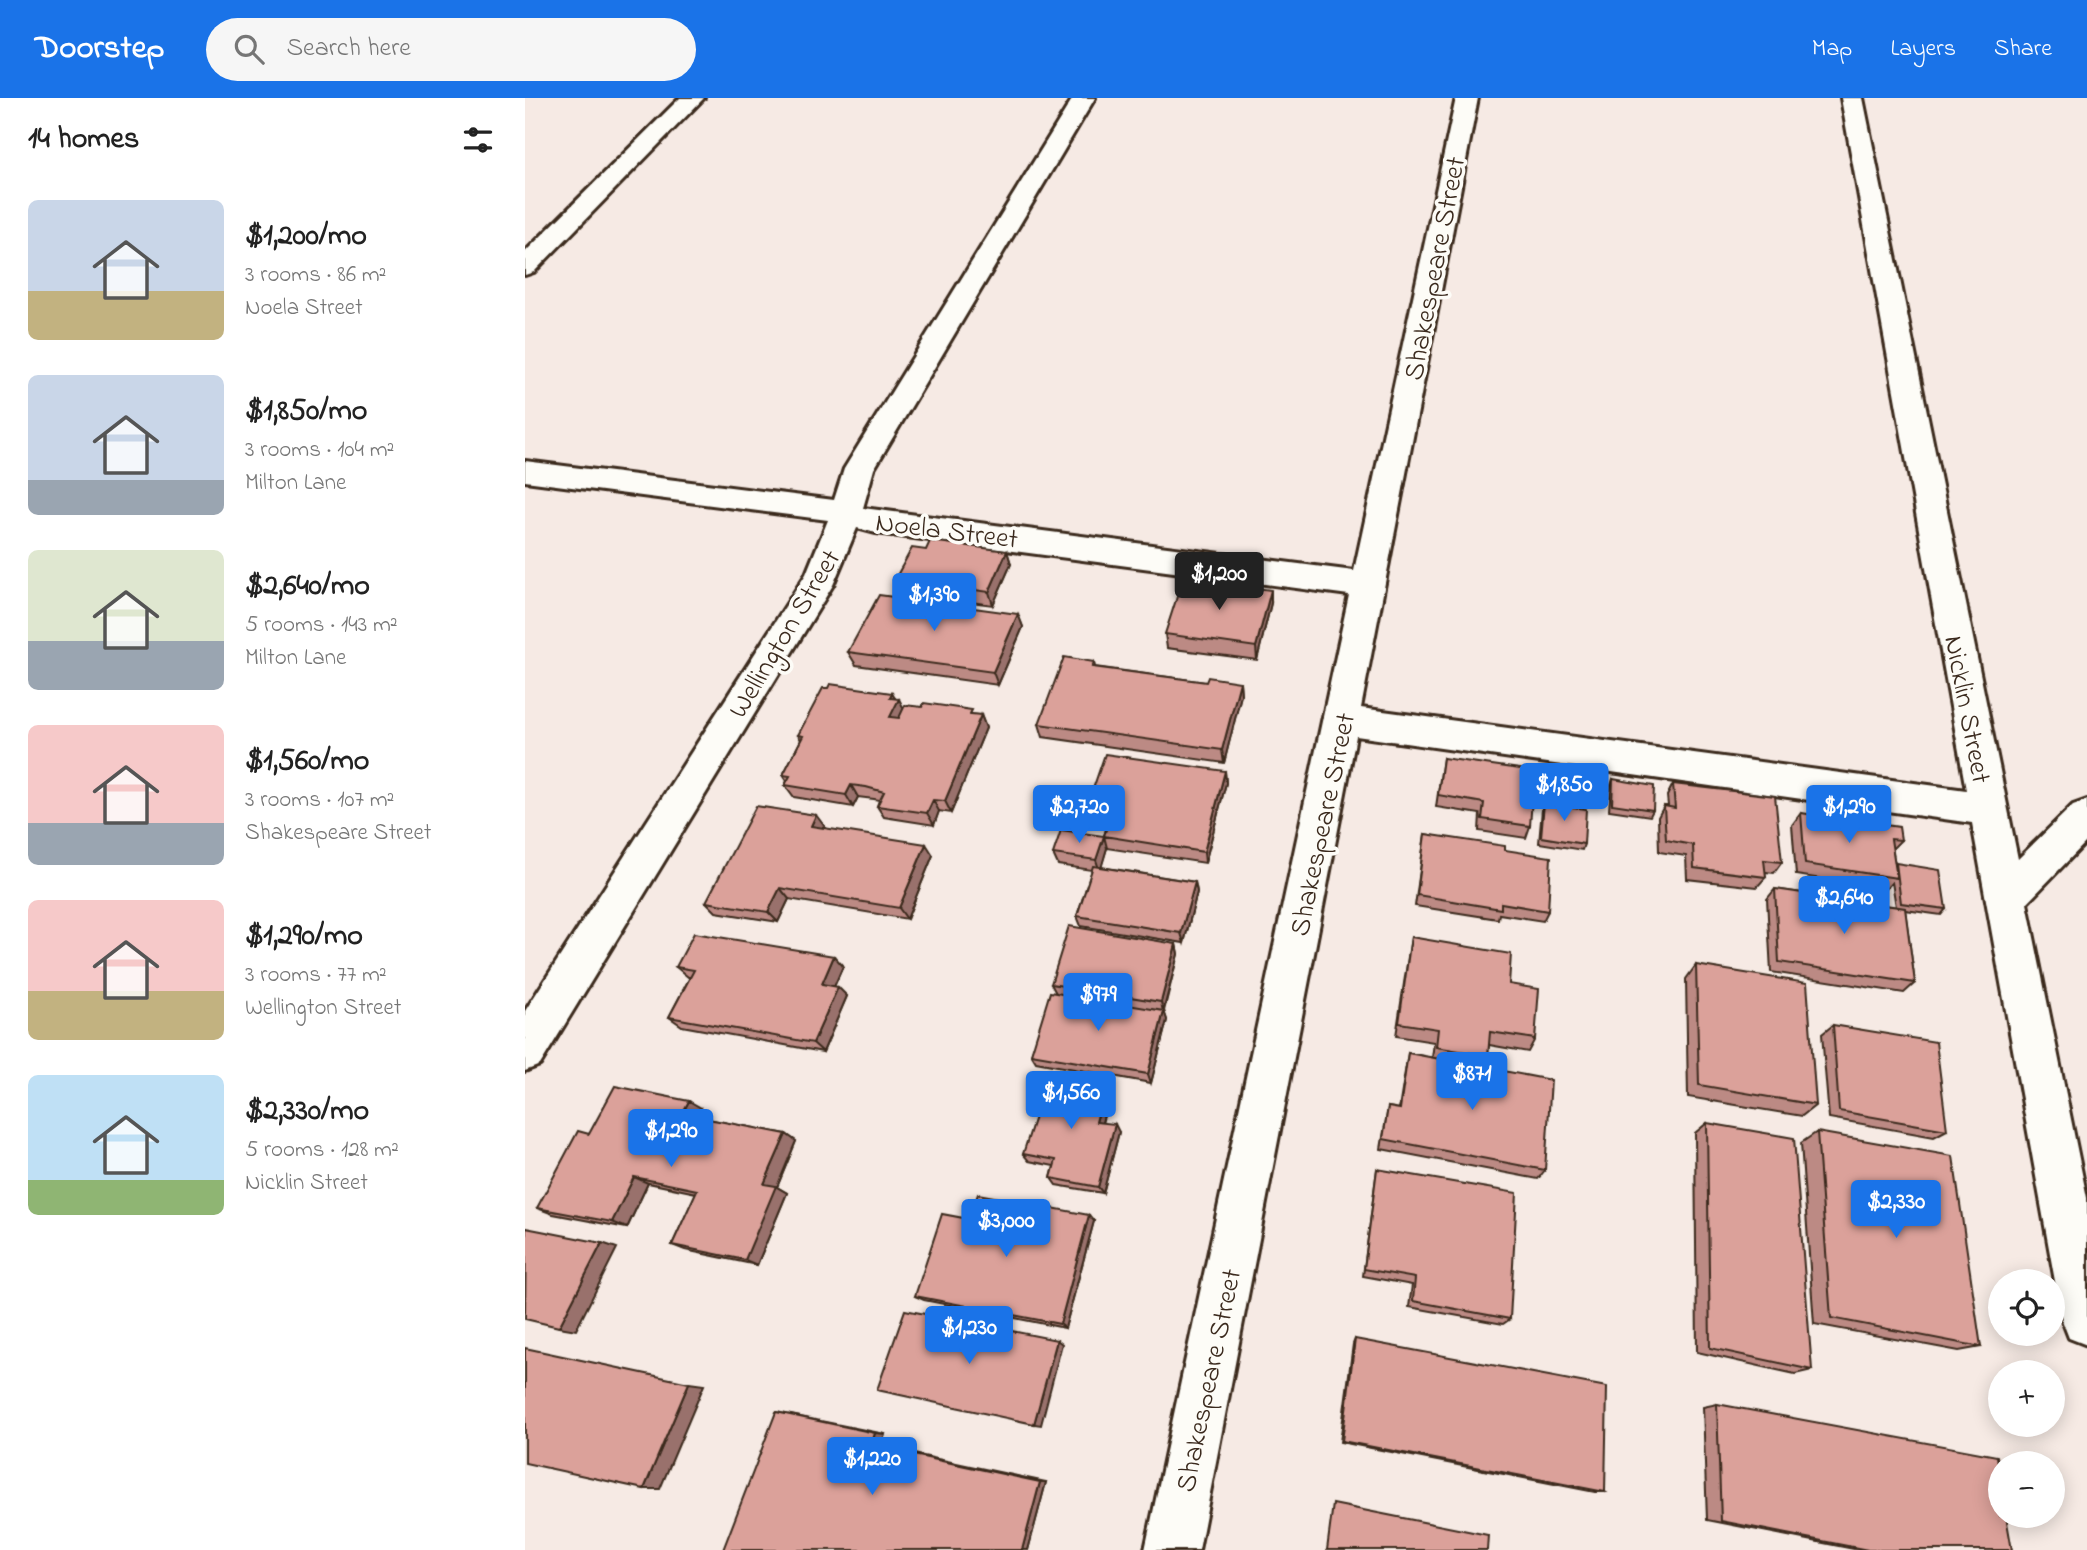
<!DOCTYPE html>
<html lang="en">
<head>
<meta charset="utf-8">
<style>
	:root { --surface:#fff; --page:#f6f6f6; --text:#222; --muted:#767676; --accent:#1a73e8 }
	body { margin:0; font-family:"Indie Flower",sans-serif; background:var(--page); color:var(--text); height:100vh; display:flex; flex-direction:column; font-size:26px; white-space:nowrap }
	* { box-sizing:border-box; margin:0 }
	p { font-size:23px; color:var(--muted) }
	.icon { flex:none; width:38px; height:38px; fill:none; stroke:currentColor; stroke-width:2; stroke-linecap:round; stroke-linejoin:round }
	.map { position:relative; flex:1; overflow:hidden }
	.panel { display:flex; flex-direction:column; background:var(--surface); width:525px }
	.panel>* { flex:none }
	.fabs { position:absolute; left:1463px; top:1171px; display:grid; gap:14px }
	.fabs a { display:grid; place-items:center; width:77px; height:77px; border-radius:50%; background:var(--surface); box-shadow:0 4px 18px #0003; font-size:35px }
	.price { position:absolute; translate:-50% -60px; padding:0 16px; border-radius:7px; background:var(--accent); color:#fff; font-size:23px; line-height:46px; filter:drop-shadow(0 2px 4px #0008) }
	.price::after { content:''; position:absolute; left:50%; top:42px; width:21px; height:16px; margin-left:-10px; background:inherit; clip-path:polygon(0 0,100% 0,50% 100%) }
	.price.current { background:#222; color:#fff }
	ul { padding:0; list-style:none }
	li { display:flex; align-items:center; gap:21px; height:175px; padding:0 28px }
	li span { display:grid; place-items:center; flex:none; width:196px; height:140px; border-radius:10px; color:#555 }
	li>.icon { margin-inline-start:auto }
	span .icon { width:84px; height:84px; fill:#fffc; stroke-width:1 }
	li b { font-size:30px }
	h2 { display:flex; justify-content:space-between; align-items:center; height:84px; padding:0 28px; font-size:30px }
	header { display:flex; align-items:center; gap:42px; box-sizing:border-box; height:98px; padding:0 35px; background:var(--accent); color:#fff }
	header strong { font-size:33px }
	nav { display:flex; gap:38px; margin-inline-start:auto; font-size:24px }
	.search { width:490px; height:63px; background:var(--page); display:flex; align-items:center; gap:18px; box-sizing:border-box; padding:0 24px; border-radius:38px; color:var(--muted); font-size:26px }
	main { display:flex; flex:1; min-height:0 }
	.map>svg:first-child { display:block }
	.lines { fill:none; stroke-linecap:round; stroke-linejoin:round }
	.minor-casing { stroke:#3b2a1e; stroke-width:6 }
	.minor { fill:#fdfcf7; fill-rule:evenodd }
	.wall { fill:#bc8a84; stroke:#3b2a1e; stroke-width:2 }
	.shaded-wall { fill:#99716c; stroke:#3b2a1e; stroke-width:2 }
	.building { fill:#dba19a; stroke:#3b2a1e; stroke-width:2 }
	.labels { text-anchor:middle; stroke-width:7; stroke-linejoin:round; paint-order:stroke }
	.street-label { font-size:28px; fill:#3b2a1e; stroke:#fdfcf7 }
</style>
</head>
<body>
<header>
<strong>Doorstep</strong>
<div class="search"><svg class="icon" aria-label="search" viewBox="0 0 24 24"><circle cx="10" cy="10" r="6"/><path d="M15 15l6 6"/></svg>Search here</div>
<nav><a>Map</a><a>Layers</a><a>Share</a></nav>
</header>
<main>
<section class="panel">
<h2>14 homes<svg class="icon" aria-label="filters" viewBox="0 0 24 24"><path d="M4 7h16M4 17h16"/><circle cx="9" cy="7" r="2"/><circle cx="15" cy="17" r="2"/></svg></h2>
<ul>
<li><span style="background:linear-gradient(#c9d6e8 65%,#c2b280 0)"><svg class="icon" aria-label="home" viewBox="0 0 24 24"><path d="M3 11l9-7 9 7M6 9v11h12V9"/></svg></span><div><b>$1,200/mo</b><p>3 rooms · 86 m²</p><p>Noela Street</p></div></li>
<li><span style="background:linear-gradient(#c9d6e8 75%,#9aa5b1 0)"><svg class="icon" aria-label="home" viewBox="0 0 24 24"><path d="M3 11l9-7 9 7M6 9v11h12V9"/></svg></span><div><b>$1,850/mo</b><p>3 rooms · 104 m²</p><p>Milton Lane</p></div></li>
<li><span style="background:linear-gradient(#dfe7d0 65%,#9aa5b1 0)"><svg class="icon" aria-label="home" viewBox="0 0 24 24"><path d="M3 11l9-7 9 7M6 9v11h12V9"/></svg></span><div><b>$2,640/mo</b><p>5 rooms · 143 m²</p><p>Milton Lane</p></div></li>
<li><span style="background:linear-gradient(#f6c9c9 70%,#9aa5b1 0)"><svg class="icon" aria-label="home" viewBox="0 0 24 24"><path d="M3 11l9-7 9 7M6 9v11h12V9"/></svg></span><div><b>$1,560/mo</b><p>3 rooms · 107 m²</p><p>Shakespeare Street</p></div></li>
<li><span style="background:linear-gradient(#f6c9c9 65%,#c2b280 0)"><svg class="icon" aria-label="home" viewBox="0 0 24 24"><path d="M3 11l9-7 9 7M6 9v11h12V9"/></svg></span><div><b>$1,290/mo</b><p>3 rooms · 77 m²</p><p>Wellington Street</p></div></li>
<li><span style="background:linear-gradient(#bfe0f5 75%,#8fb573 0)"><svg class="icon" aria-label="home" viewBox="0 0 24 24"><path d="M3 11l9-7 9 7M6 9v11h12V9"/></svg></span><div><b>$2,330/mo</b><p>5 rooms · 128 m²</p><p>Nicklin Street</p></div></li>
</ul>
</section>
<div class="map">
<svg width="1562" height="1452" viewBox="0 0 1562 1452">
	<rect width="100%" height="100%" fill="#f6eae4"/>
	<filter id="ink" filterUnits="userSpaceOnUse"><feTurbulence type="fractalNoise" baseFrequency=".0143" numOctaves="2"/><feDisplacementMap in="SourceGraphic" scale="14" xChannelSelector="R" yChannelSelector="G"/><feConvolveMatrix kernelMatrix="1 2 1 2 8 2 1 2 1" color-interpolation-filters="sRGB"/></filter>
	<g filter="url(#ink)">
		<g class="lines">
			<g class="minor-casing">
				<path id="minor" d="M155,0h24l-170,174 -9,3v-23z
					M548,0h22l-221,371 -11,39 491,63 102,-473h22l-117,610 605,82 -125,-692h22l155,761 55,-54 14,-5v41l-60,62 60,295v147l-18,-7 -7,-18 -90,-497 -616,-87 -157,814h-54l204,-955 -473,-62 -19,-5 -24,57 -293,480 -15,6v-60l281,-437 22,-54 -303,-39v-20l309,39 10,-31z"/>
			</g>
			<use href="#minor" class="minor"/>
		</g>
		<path class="wall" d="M401,452l81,1 4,13 -18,41 -92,-12 -6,-14z
			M746,505l-14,57 -90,-12 -2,-14z
			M493,516l5,13 -25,58 -142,-20 -8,-13z
			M569,564l1,5 111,15h34l1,13 -17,68 -181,-26 -4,-13z
			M370,600l8,10 78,7 5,13 -35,85 -12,-2 -5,14 -50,-8 -7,-11 2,-6 -5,-1 -16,-2 -5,10 -59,-10 -9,-12 2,-4 -4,-6 18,-35 -3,-5z
			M918,660l87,68 -4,12 -47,-7 1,-17 -44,-7z
			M700,673l1,12 -21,80 -98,-15 -6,19 94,15 2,10 -13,51 -103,-17 -4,-10 15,-46 -34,-5 -5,-11 51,-18 10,-32 -17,-3 -4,-12z
			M1088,681l40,31 -3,6 -41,-6 2,-25z
			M1148,686l109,78 -8,11 -9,-1 1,5 -9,10 -70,-8 -1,-23 -27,-4 -1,-35 6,-11h4l-1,-10z
			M1019,705l40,41 -2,6 -43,-7 3,-34z
			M1276,715l100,27 -9,9 3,15 51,45 -5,6 -36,-5 10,73 -11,10 -133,-21 -4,-73 8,-10 121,18 -4,-25 -6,7 -90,-14 -4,-50z
			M300,729l-1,1 109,27 -26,64 -118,-20 -11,23 -62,-10 -10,-10z
			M900,736l80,16 43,61 -5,10 -44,-7 -1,5 -83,-13z
			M886,839l98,47 26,55 -7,13 -39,-7 -1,11 -5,11 62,103 -7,9 -157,-30 7,-42 11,2 9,-56 24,5 2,-16 -38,-6z
			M651,846l2,10 -14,57 3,9 -16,63 -115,-21 -5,-8 25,-61 -5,-9z
			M1171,867l120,140 -14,11 -114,-19 -2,-118z
			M318,868l-9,20 13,10 -24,56 -141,-26 -13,-9 21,-40h-2l-12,-10z
			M1308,927l114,105 -13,7 -105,-19 -7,-84z
			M581,988l4,8 -8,29 17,9 -16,61 -47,-8 -5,-7 3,-12 -25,-5 -6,-7z
			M176,1010l-4,9 89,17 10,7 -19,46 10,6 -30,72 -72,-15 -13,-5 24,-52 -48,-10 -21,45 -74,-14 -16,-6 52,-74z
			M1182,1025l105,247 -17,4 -98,-22 -2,-219z
			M1292,1034l164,215 -22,4 -145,-27 -13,-181z
			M852,1071l133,150 -7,5 -94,-17 3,-22 -49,-9z
			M444,1121l125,2 -29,107 -141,-28 -9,-4z
			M830,1241l250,153h-10l-255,-50 13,-98z
			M1192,1306l295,146h-153l-152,-30 -4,-113z
			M251,1314l109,22 -4,13 165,35 -18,68z"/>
		<path class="shaded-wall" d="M482,453l4,13 -18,41 -4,-13z
			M746,492v13l-14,57 -1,-13z
			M493,516l5,13 -25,58 -5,-13z
			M715,584l1,13 -17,68 -2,-13z
			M367,595l5,9 2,-3 6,12 -9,18 -6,-12v-19z
			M456,617l5,13 -35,85 -6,-12z
			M700,673l1,12 -21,80 -1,-11z
			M326,687l7,12 -5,10 -7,-12z
			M408,702l6,11 -5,14 -7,-12z
			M291,717l9,12 -6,10 -8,-11z
			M579,738l3,12 -7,24 -4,-12z
			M401,746l7,11 -26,64 -8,-11z
			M670,784l2,10 -13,51 -3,-10z
			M255,790l9,11 -11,23 -10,-10z
			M651,846l2,10 -15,58 -2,-10z
			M309,858l9,10 -12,28 -9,-10z
			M313,889l9,9 -24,56 -10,-9z
			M639,913l3,9 -16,63 -3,-9z
			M581,988l4,8 -10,35 -4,-7z
			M164,1003l12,7 -7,14 -12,-8z
			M590,1026l4,8 -16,61 -5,-6z
			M261,1036l10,7 -19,46 10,6 -30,72 -12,-5 19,-76z
			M109,1079l14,6 -21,45 -15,-6z
			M564,1117l5,6 -29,107 -5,-4z
			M77,1145l15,5 -41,82 -17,-3z
			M532,1242l5,4 -21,81 -7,-1z
			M164,1285l15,2 -44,104h-16z
			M350,1335l10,1 -4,13 -10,-1z
			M515,1384h6l-18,68h-6z"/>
		<path class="building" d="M405,443l77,10 -18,41 -94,-13 17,-31 14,2z
			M658,480l88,12 -15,57 -91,-13z
			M354,497l139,19 -25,58 -145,-20z
			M539,559l30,5 -2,5 114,15 2,-5 32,5 -18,68 -183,-26z
			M305,586l62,9 -2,5 9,1 -9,18 9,1 6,-13 17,2 2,-4 48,7 -2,4 11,1 -36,86 -12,-1 -6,13 -50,-7 7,-14 -18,-5 -15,-2 -5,10 -61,-10 5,-9 -7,-1 20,-39 -5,-1 25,-47h5z
			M580,656l120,17 -21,81 -100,-16 13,-43 -24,-4z
			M918,660l91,13 -4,55 -48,-7 2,-16 -46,-8z
			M1088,681l41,7 -1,24 -41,-6z
			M1148,686l102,12 7,66 -18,-2 2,17 -72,-9 -1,-23 -27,-5 -2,-34 11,2z
			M1019,705l42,6 -2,35 -43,-7z
			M231,708l60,9 -5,11 115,18 -27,64 -119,-20 -12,24 -62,-10z
			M1276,715l98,14 2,13 -10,-1 6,39 -92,-14z
			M536,732l43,6 -8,24 -43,-6z
			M900,736l80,12v4l46,7 -3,54 -47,-8v6l-84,-14z
			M1371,765l44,7 6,39 -45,-6z
			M568,768l102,16 -14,51 -104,-17z
			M1250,791l130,19 10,75 -136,-21z
			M544,828l107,18 -15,58 -110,-18z
			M169,835l140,23 -12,28 16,3 -25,56 -144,-26 25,-47 -18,-3z
			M886,839l100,17 -2,30 30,5 -4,50 -45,-7 -2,24 -52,-9 2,-18 -39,-6z
			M1171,867l111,18 9,122 -117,-20z
			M525,894l114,19 -16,63 -117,-20z
			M1308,927l103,17 11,88 -108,-19z
			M883,955l143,27 -6,90 -162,-31 5,-32 12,2z
			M523,978l58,10 -10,36 19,2 -17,63 -47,-9 5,-18 -33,-6z
			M90,988l74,15 -7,13 104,20 -22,50 12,2 -31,74 -73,-15 25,-55 -63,-13 -22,45 -75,-14 41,-77 11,3z
			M1182,1025l87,15 18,232 -102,-22z
			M1292,1034l136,24 28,191 -150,-29z
			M852,1071l140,24 -7,126 -97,-18 2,-23 -51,-9z
			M453,1096l111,21 -29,109 -145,-28 27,-82 27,5z
			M1,1130l76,15 -43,84 -34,-8z
			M380,1212l152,30 -23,84 -157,-34z
			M830,1241l252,48 -2,105 -263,-51z
			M0,1250l164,35 -45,106 -119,-26z
			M1192,1306l280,52 3,22v38h6l6,34h-144l-147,-29z
			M251,1314l99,21 -4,13 169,36 -18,68h-299z
			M808,1406l155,31 -1,15h-160z"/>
	</g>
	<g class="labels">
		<g class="street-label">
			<text transform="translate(908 170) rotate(-79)" y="10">Shakespeare Street</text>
			<text transform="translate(422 431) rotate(7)" y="10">Noela Street</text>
			<text transform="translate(258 535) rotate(-59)" y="10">Wellington Street</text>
			<text transform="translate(1444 611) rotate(79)" y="10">Nicklin Street</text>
			<text transform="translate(796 726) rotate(-78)" y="10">Shakespeare Street</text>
			<text transform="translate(682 1282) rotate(-78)" y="10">Shakespeare Street</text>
		</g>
	</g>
</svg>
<div class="fabs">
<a><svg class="icon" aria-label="locate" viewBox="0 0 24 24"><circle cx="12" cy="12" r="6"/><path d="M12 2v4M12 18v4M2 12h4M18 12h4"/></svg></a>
<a>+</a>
<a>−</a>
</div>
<b class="price current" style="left:694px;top:514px">$1,200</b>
<b class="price" style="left:409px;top:535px">$1,390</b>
<b class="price" style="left:1039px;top:725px">$1,850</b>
<b class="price" style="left:554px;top:747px">$2,720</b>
<b class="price" style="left:1324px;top:747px">$1,290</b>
<b class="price" style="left:1319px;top:838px">$2,640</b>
<b class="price" style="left:573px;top:935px">$979</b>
<b class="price" style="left:947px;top:1014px">$871</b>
<b class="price" style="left:546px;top:1033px">$1,560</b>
<b class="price" style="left:146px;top:1071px">$1,290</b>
<b class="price" style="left:1371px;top:1142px">$2,330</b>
<b class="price" style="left:481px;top:1161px">$3,000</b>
<b class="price" style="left:444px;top:1268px">$1,230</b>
<b class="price" style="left:347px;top:1399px">$1,220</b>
</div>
</main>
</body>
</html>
